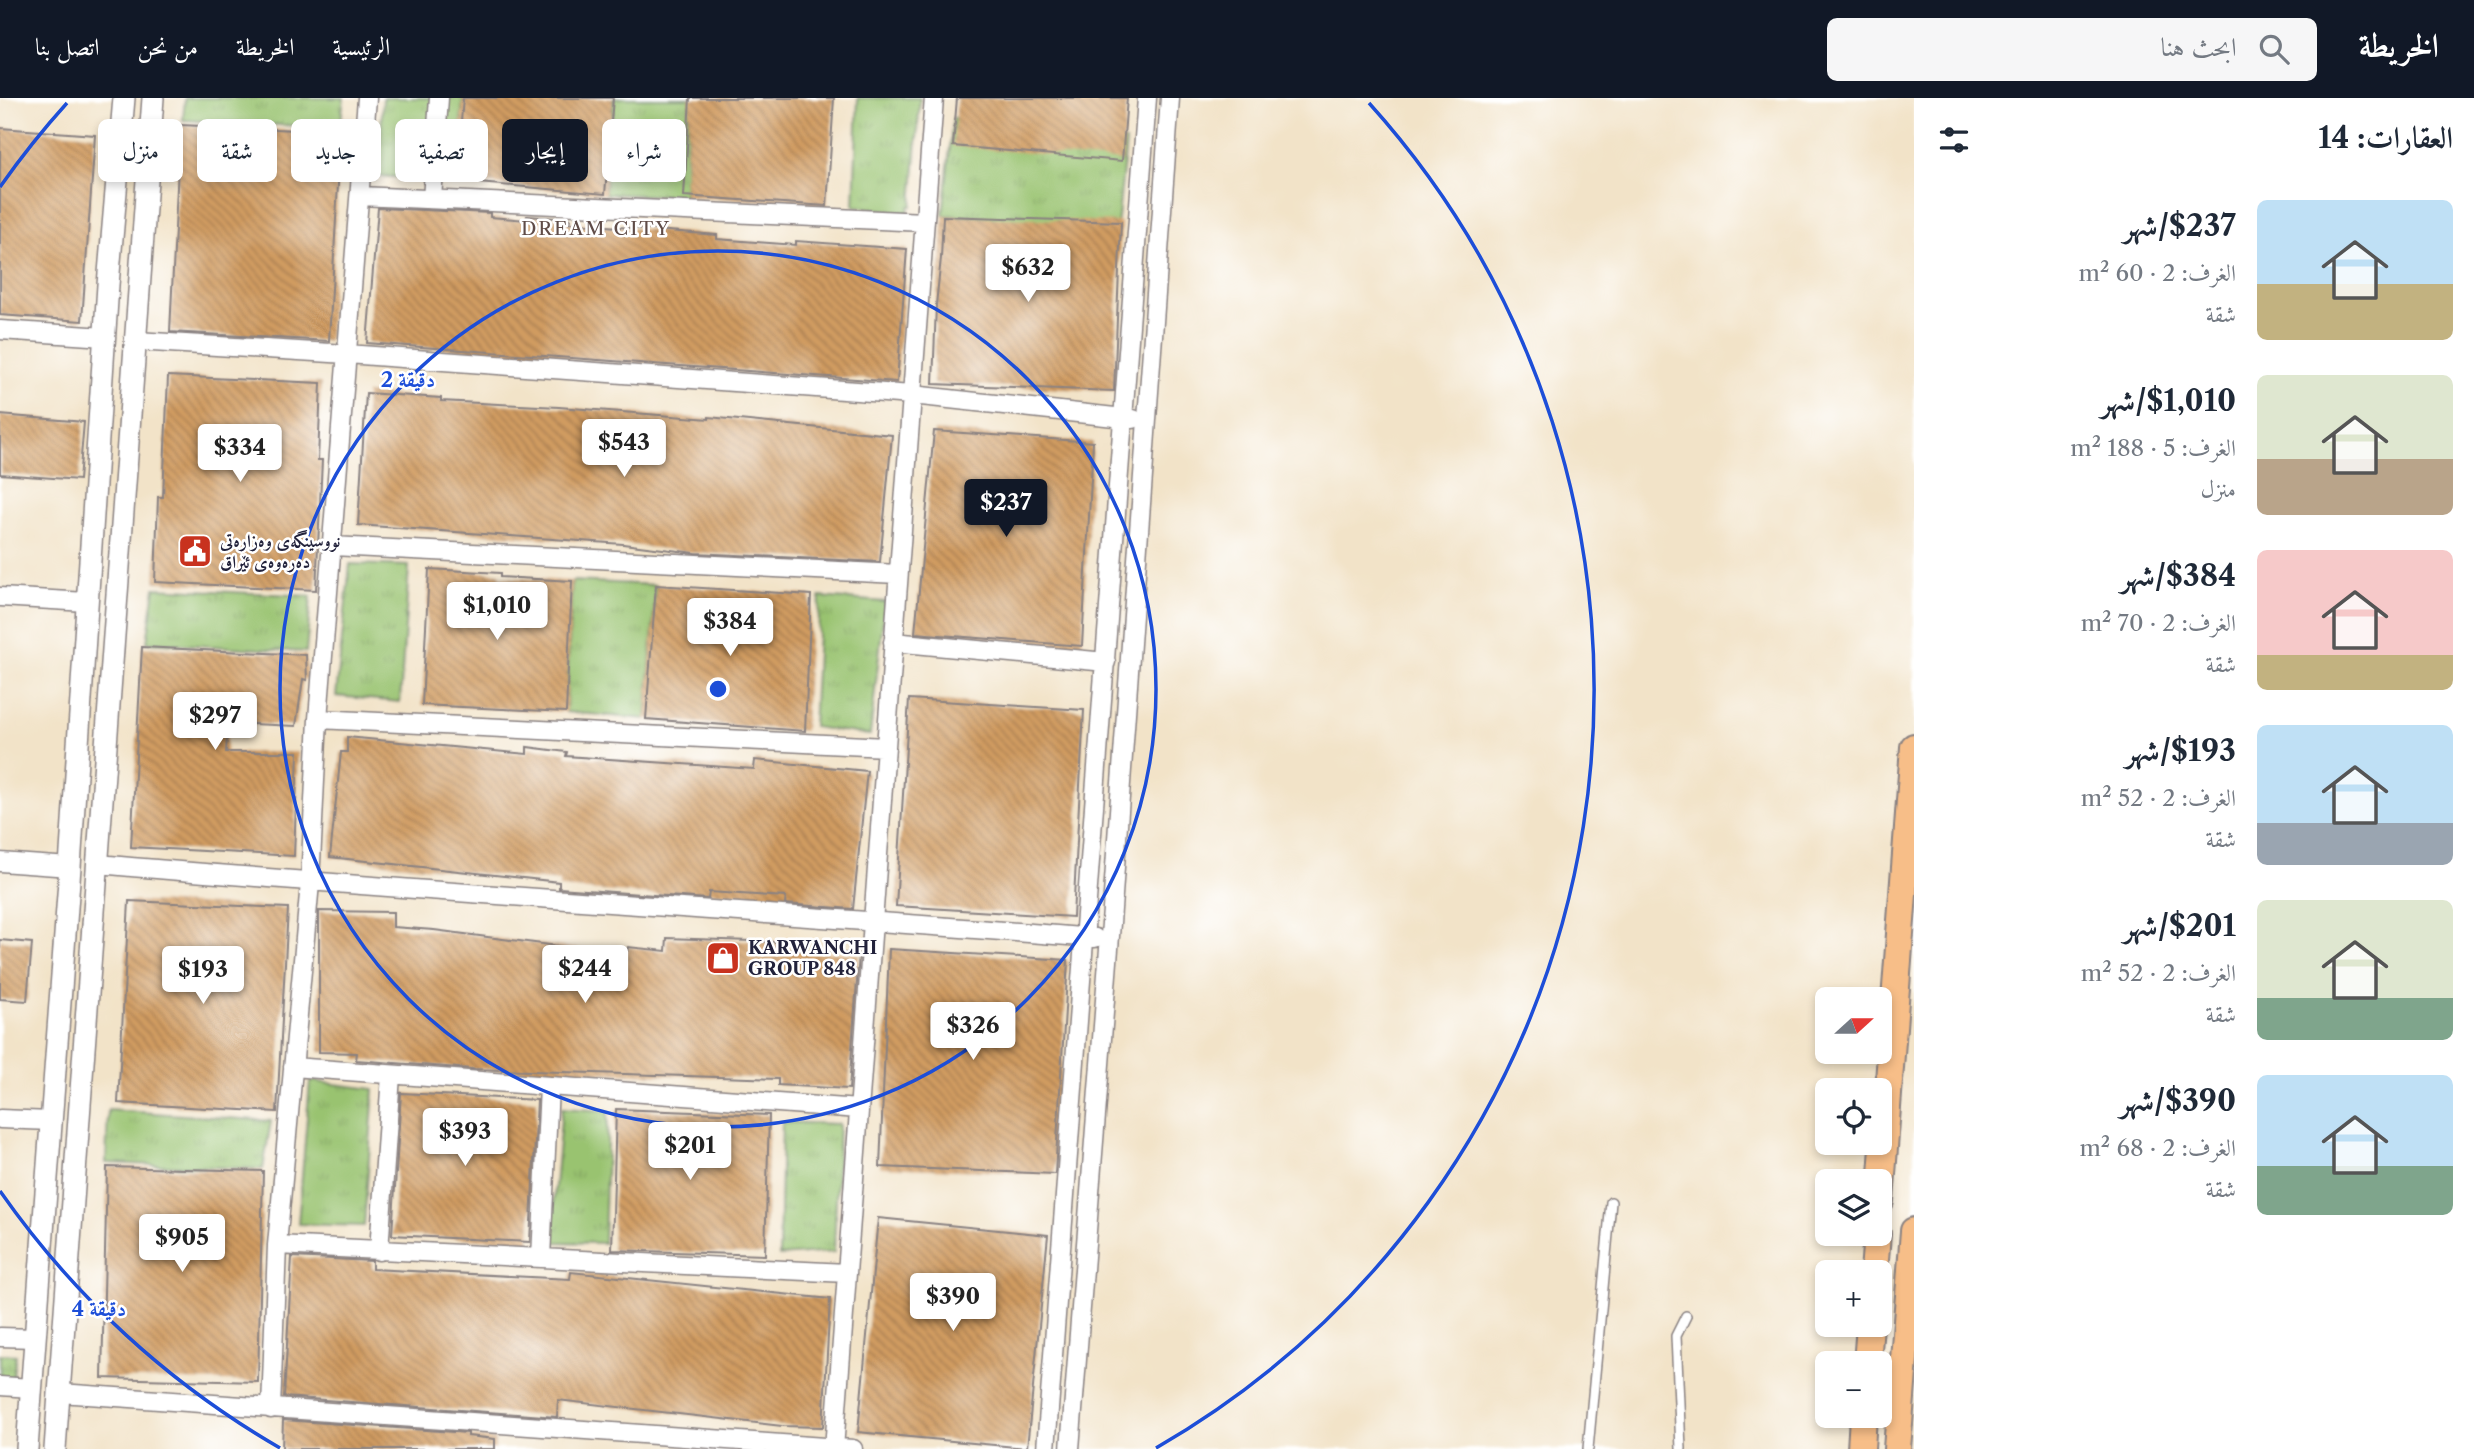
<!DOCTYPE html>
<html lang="ar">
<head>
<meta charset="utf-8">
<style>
	:root { --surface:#fff; --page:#f6f6f7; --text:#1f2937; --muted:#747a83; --accent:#111827 }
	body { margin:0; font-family:"Libre Caslon Text",Amiri,serif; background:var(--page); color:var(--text); direction:rtl; height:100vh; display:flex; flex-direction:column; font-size:26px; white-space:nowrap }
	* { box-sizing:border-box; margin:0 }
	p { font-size:23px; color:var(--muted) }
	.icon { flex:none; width:38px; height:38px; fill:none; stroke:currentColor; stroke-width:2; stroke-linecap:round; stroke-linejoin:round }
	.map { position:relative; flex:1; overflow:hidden; direction:ltr }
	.side { display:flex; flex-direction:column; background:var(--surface); width:560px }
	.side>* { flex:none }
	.hud { position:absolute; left:21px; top:21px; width:665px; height:63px; direction:rtl; display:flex; gap:14px }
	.needle { width:46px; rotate:69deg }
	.tools { position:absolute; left:1815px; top:889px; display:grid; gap:14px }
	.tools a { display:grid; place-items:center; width:77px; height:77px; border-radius:10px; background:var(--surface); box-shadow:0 4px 10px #0003; font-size:35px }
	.price { position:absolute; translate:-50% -60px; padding:0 16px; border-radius:7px; background:#fff; color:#222; font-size:23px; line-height:46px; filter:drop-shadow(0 2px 4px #0008) }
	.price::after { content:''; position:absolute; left:50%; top:42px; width:21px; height:16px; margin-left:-10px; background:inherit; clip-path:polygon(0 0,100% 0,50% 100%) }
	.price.selected { background:var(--accent); color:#fff }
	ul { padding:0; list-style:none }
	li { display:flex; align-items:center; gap:21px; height:175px; padding:0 21px }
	li span { display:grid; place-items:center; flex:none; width:196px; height:140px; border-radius:10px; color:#555 }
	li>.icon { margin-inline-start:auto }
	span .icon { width:84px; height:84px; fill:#fffc; stroke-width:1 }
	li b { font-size:30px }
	h2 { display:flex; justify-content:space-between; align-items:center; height:84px; padding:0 21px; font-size:30px }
	.chip { padding:0 24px; border-radius:10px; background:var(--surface); box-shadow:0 4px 10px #0003; font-size:24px; line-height:63px }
	.chip.selected { background:var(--accent); color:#fff }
	header { display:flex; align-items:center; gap:42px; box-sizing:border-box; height:98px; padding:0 35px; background:var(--accent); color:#fff }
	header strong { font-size:33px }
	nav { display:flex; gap:38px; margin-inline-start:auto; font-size:24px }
	.search { width:490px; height:63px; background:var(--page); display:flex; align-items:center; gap:18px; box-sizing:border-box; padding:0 24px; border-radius:10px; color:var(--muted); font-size:26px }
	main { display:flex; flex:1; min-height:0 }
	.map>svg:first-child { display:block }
	.grass { fill:url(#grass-tufts); stroke:#5e7256; stroke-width:2 }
	.building { fill:url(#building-back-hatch) }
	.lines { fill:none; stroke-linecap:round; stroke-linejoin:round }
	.service-casing { stroke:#8a8282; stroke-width:12 }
	.minor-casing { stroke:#8a8282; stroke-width:21 }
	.tertiary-casing { stroke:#8a8282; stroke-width:24 }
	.primary-casing { stroke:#8a8282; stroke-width:30 }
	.service { stroke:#fff; stroke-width:9 }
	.minor { stroke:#fff; stroke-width:18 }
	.tertiary { stroke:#fff; stroke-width:21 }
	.primary { stroke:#f7be88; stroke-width:26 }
	.ring { fill:none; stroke:#1d4ed8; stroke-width:3.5 }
	.labels { text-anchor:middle; stroke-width:5; stroke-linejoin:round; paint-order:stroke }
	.poi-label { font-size:18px; font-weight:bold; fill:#22223b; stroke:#fff; text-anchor:start }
	.neighbourhood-label { font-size:19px; letter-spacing:2px; fill:#5f4c48; stroke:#fff }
	.centre { fill:#1d4ed8; stroke:#fff; stroke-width:3.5 }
	.ring-label { font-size:21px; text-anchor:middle; font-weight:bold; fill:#1d4ed8; stroke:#fff; stroke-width:5; stroke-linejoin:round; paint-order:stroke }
</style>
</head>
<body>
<header>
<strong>الخريطة</strong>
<div class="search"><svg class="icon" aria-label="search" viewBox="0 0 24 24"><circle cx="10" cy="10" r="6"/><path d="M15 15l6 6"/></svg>ابحث هنا</div>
<nav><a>الرئيسية</a><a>الخريطة</a><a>من نحن</a><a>اتصل بنا</a></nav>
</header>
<main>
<section class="side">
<h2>العقارات: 14<svg class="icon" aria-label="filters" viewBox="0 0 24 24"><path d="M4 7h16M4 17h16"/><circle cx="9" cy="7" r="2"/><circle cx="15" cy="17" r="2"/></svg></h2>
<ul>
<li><span style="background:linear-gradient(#bfe0f5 60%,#c2b280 0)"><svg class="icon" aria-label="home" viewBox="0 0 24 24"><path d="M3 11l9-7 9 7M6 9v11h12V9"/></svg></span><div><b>$237/شهر</b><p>الغرف: 2 · 60 m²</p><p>شقة</p></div></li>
<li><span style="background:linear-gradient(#dfe7d0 60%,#b9a48a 0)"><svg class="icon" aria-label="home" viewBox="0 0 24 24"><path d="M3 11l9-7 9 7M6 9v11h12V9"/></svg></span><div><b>$1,010/شهر</b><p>الغرف: 5 · 188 m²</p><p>منزل</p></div></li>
<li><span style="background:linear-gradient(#f6c9c9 75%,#c2b280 0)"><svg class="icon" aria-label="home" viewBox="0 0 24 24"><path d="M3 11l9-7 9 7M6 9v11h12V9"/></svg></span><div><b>$384/شهر</b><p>الغرف: 2 · 70 m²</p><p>شقة</p></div></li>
<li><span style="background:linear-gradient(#bfe0f5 70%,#9aa5b1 0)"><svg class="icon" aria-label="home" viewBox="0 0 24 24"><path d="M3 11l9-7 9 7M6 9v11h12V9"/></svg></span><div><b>$193/شهر</b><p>الغرف: 2 · 52 m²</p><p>شقة</p></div></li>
<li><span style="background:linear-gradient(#dfe7d0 70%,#7fa58c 0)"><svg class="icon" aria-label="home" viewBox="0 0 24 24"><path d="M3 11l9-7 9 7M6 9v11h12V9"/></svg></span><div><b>$201/شهر</b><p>الغرف: 2 · 52 m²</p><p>شقة</p></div></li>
<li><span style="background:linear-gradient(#bfe0f5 65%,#7fa58c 0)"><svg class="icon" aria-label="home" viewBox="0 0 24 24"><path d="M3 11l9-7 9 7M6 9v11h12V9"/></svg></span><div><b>$390/شهر</b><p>الغرف: 2 · 68 m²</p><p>شقة</p></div></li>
</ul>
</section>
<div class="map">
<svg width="1914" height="1351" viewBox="0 0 1914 1351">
	<defs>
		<pattern id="grass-tufts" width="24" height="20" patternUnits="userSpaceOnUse" patternTransform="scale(1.75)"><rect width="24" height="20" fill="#99c370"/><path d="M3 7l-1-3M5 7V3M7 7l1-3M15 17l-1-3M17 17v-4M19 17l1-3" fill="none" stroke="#84a762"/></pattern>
		<pattern id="building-back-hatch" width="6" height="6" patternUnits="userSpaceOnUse" patternTransform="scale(1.75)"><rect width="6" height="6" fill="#d09b61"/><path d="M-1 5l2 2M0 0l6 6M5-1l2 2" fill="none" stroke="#a87e51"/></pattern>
	</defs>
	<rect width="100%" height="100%" fill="#fff"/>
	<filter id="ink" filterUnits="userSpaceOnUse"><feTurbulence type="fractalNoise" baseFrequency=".0143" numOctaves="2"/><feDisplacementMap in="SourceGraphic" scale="14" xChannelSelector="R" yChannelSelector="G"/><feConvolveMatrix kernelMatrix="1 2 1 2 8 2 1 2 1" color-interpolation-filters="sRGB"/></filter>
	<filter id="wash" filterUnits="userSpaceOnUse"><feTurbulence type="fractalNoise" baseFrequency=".00686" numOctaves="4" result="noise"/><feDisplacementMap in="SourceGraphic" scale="28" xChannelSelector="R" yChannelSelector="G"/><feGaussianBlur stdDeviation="1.57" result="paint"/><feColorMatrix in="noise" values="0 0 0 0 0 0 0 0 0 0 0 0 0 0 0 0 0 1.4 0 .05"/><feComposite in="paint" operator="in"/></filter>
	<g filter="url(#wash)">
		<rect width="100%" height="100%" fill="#f2e3c8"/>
		<path class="grass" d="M185,0h159l-4,30 -157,-8z
			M383,0h80l-7,83 -78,-5z
			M614,0h76l-6,98 -79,-2z
			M858,0h62l-8,108h-3l-1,7 -54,-7z
			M953,20l173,23 -9,86 -174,-12z
			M350,466l59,2 -9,136 -64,-6z
			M572,483l84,4 -10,134 -80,-7z
			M155,490l156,8 -5,56 -159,-10z
			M820,499l65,5 -15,133 -57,-8z
			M310,983l64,8 -10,137 -66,-2z
			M562,1010l46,3 -4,132 -54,-1z
			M108,1012l163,11 -8,48 -157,-6z
			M782,1024l57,2 -5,128 -55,4z
			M0,1256l16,1 -4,26h-12z"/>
		<g id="blocks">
			<path class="building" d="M463,0h150l-8,96 -149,-13z
				M690,0h144l-7,108 -143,-10z
				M957,0h170l-5,63 -169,-15z
				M180,27l161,7 -12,209 -159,-9z
				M0,30l95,7 -13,186 -82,-6z
				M378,110l112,5v4l36,3 1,-4 43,3 -1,4 148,12v4l39,3 40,3v-4l111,8 -10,133 -530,-39z
				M943,118l178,6 -7,169 -181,-7 3,-79 5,-47z
				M168,278l153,7 -3,77h4l-6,130 -161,-8 3,-85h5z
				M366,295l75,5v3l118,6 150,12v-2l183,18 -12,127 -185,-9 -72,-9 -265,-19z
				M0,317l84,7 -5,58 -79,-6z
				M934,333l159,11 -11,204 -167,-13z
				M429,471l71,4v4l72,4 -6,131 -144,-7z
				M656,487l155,10 -6,136 -159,-12z
				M142,549l164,8 1,25 -4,-1 -7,47 -68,-3 -2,29h72l-4,104 -163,-9z
				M909,601l175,11 -11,207 -177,-11z
				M347,639l180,17v-7l40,5 -1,4 188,13 1,-9 112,11 -14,138 -68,-5 1,-7 -77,-5 -1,7 -149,-11v-6l-229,-25 11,-105h6z
				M129,803l159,7 -11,204 -159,-9z
				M319,813l74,1v15l41,3 192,25 2,-8 38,4 1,-13 109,4v7l83,5 -10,135 -71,-4v-6l-306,-10 -116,-9 1,-7 -38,-1z
				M0,842l32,3 -5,58 -27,-2z
				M889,851l179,11 -13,214 -175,-7z
				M401,995l136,7 -7,142 -138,-7z
				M616,1011l153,6 -4,140 -153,-5z
				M107,1069l156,4 -5,211 -156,-4z
				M878,1120l170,17 -21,213 -169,-16z
				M292,1159l80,4v8l198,10 1,-7 259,27 -7,128 -41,-1 -224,-26 -1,17 -273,-20z
				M283,1322l185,13v3l27,3v10h-213z"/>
		</g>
	</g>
	<g filter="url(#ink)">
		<use href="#blocks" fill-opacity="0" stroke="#8a8282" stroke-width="2"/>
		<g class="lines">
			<g class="service-casing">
				<path id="service" d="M1588,1351l23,-247
					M1681,1351l-5,-113 10,-20"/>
			</g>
			<g class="minor-casing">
				<path id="minor" d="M360,98l564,26
					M432,101l7,-101
					M0,232l105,7
					M136,243l211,13 565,41 221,24
					M332,448l566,28
					M0,499l87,5
					M893,544l213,20
					M318,621l568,28
					M0,764l70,5
					M97,766c333,29 666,48 998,74
					M293,969l566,42
					M0,1021l51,2
					M277,1147l570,28
					M379,1153l12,-176
					M541,1160l8,-172
					M0,1239l35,1
					M0,1288l32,2
					M60,1295l793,56
					M271,1311l6,-164 33,-362 8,-164 49,-621
					M834,1351l100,-1351
					M1046,1351l101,-1351
					M1070,1351l41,-526 59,-825"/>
			</g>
			<g class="tertiary-casing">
				<path id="tertiary" d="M27,1351l43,-582 38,-582 16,-187
					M55,1351l98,-1351"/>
			</g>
			<g class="primary-casing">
				<path id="primary" d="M1880,1103l34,-454
					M1874,1174l3,-38
					M1867,1265l3,-38
					M1861,1351l2,-33
					M1897,1351l17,-218"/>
			</g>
			<use href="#service" class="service"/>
			<use href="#minor" class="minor"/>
			<use href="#tertiary" class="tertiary"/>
			<use href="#primary" class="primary"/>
		</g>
	</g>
	<g class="ring">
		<circle cx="718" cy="591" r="438"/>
		<path d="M280 1350A876 876 0 0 1 0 1093M0 89A876 876 0 0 1 67 5M1369 5A876 876 0 0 1 1156 1350"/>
	</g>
	<defs>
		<g id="civic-square" transform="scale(1.75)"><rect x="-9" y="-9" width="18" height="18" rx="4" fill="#c8321e" stroke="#fff"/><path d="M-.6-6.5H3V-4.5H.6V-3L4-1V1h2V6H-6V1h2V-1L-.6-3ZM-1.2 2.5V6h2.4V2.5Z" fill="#fff"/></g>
		<g id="shop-square" transform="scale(1.75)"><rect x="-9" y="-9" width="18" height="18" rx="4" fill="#c8321e" stroke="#fff"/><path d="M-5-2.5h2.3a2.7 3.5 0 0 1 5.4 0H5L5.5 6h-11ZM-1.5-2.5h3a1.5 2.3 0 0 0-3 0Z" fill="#fff"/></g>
	</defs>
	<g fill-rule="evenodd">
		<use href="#civic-square" x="195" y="453"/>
		<use href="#shop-square" x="723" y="860"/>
	</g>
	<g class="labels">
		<g class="poi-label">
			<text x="220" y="449">نووسینگەی وەزارەتی<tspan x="220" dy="21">دەرەوەی ئێراق</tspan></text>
			<text x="748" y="856">KARWANCHI<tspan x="748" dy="21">GROUP 848</tspan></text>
		</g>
		<g class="neighbourhood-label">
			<text x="596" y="137">DREAM CITY</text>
		</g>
	</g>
	<circle cx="718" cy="591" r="10" class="centre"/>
	<g class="ring-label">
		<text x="408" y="289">2 دقيقة</text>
		<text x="99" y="1218">4 دقيقة</text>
	</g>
</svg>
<div class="tools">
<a><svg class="needle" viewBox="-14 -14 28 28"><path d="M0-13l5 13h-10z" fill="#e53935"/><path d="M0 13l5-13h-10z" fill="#747a83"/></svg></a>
<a><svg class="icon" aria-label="locate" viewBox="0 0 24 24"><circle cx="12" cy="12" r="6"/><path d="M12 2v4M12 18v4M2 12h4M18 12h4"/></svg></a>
<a><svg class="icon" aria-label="layers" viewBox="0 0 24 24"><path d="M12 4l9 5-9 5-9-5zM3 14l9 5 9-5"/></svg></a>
<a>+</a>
<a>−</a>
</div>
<b class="price" style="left:1028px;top:206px">$632</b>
<b class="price" style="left:624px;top:381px">$543</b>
<b class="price" style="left:240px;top:386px">$334</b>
<b class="price selected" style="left:1006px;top:441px">$237</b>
<b class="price" style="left:497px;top:544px">$1,010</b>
<b class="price" style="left:730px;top:560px">$384</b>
<b class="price" style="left:215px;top:654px">$297</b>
<b class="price" style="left:585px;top:907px">$244</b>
<b class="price" style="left:203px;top:908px">$193</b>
<b class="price" style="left:973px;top:964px">$326</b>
<b class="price" style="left:465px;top:1070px">$393</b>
<b class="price" style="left:690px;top:1084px">$201</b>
<b class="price" style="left:182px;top:1176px">$905</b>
<b class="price" style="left:953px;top:1235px">$390</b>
<div class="hud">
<a class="chip">شراء</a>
<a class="chip selected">إيجار</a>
<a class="chip">تصفية</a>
<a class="chip">جديد</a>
<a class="chip">شقة</a>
<a class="chip">منزل</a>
</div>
</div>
</main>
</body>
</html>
